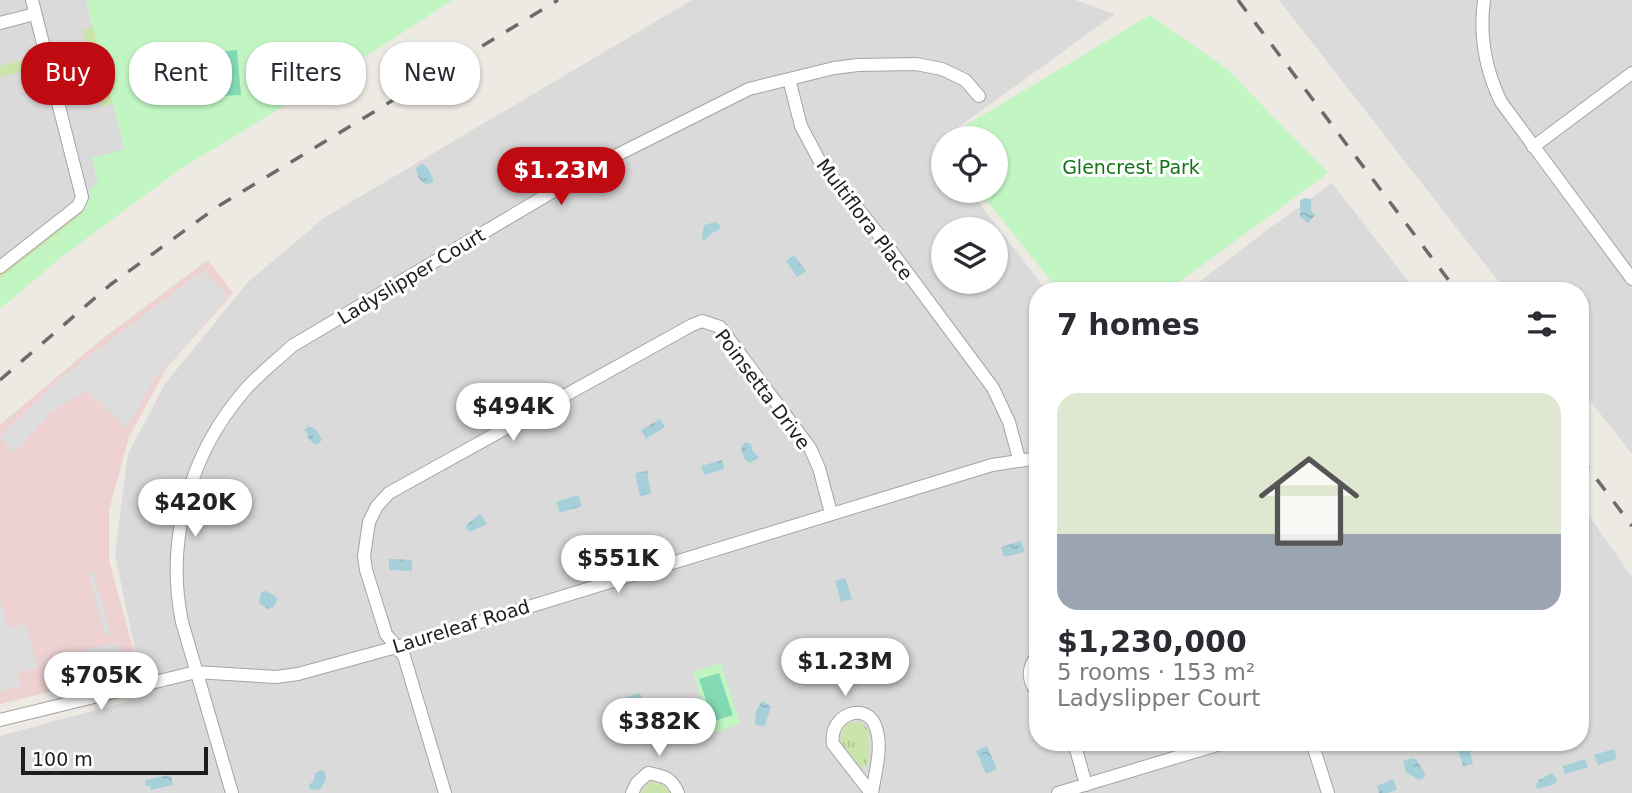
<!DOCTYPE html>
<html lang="en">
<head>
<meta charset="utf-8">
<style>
	:root { --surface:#fff; --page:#f7f7f7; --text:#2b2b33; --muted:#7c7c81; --accent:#bf0a12 }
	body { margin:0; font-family:"DejaVu Sans",sans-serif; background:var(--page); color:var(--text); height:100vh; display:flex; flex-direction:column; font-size:26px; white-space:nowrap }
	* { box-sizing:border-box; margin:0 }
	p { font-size:23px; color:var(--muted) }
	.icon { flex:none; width:38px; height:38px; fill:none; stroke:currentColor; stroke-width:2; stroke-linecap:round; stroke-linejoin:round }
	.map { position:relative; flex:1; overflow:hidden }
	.side { position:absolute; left:1029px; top:282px; width:560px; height:469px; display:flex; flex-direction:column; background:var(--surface); border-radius:28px; box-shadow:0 2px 5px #0004 }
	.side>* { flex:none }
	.guide { position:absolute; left:21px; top:42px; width:665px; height:63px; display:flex; gap:14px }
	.tools { position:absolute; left:931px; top:126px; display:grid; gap:14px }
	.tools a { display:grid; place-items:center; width:77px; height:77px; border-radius:50%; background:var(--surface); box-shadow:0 2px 5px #0004; font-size:35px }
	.scale { position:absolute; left:21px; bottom:18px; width:187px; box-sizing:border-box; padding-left:7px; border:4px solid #1d1d1d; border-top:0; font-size:19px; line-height:24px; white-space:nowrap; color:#1d1d1d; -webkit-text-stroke:5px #fff; paint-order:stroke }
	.price { position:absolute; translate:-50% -60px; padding:0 16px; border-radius:24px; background:#fff; color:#222; font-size:23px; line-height:46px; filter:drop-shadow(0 2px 4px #0008) }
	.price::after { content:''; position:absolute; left:50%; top:42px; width:21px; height:16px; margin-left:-10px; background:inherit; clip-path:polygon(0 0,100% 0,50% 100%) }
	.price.on { background:var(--accent); color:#fff }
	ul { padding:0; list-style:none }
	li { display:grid; align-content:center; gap:14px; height:371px; padding:0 28px }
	li span { display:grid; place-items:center; height:217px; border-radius:21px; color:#555 }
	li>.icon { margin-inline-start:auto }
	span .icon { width:126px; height:126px; fill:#fffc; stroke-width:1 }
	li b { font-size:30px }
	h2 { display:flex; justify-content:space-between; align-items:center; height:84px; padding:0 28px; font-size:30px }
	.chip { padding:0 24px; border-radius:28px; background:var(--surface); box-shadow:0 2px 5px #0004; font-size:24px; line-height:63px }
	.chip.on { background:var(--accent); color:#fff }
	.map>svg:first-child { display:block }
	.residential { fill:#dbdada; fill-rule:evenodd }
	.commercial { fill:#eed2d2 }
	.grass { fill:url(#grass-tufts) }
	.park { fill:#c1f6c3 }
	.garden { fill:#cae5ab }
	.pitch { fill:#84d9b5 }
	.parking { fill:#ddd }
	.water { fill:url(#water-ripples) }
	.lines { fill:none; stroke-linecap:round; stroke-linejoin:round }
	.minor-casing { stroke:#a4a4a4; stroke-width:14 }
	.minor { stroke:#fff; stroke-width:12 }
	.rail { stroke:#6b6b6b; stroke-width:3.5; stroke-dasharray:14 14; stroke-linecap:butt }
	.labels { text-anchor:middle; stroke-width:6; stroke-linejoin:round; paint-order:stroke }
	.park-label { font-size:19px; fill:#117415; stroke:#fff }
	.street-label { font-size:19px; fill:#1d1d1d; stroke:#fff }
</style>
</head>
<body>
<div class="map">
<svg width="1632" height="793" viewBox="0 0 1632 793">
	<defs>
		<pattern id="grass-tufts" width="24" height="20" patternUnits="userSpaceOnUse" patternTransform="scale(1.75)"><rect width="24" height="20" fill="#cae5ab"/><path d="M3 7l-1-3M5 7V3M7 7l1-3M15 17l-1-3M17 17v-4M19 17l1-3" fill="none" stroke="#adc493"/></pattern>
		<pattern id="water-ripples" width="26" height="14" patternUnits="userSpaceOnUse" patternTransform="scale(1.75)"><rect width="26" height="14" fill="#a5d0d9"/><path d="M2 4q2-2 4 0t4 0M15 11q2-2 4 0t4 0" fill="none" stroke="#8eb2ba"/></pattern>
	</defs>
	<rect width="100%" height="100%" fill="#ede9e3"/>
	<path class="residential" d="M0,0h86l39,150 -27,35 -17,31 -81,63z
		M692,0h383l40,14 -180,130 8,12v35h27l76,99h-8v452h542v-239l52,74v216h-1632v-57l136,-37 3,-29 -24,-116 13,-100 37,-70 83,-102 76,-64zM943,229h53v53h-53z
		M1279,0h353v454l-52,-66v-98h-75z
		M1332,183l83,107h-226l74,-57z"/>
	<path class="commercial" d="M208,260l25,33 -66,74 -38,70 -20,73v50l30,110 -139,34v-279l102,-86z"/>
	<path class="grass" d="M88,201l7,10 -95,77v-13l84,-67z
		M850,722h10l9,8 -1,33 -4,4 -5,-1 -19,-25 2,-12z
		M655,782l7,2 8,9h-29l5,-8z"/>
	<path class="park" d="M86,0h366l-65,43 -208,127 -120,89 -59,50v-30l81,-64 6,-10 4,-18 7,-2 -6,-27 33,-9z
		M1150,15l77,54 101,104 -160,117h-110l-79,-99h17v-53l-50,-1z
		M721,663l19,61 -28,9 -19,-61z"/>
	<path class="garden" d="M93,27l20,77 -11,3 -20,-78z
		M37,56l3,11 -40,10v-11z"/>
	<path class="pitch" d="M237,50l4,45 -20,1 -4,-44z
		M210,52l4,45 -20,2 -4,-45z
		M719,673l14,42 -20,6 -14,-42z"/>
	<path class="parking" d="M204,270l24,26 -76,87 -26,45 -39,-37 -35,20 -39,42 -13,-15 58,-58z
		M93,571l18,63 -6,1 -17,-62z
		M0,596l7,32 19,-4 12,44 -21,5 4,13 -21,5z
		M117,642l5,16 -73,18 -4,-16z"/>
	<path class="water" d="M422,164c6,2 12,14 11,19l-8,1 -7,-7 -2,-9z
		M1305,198l6,1v12l4,4 -7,8 -8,-6v-17z
		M716,222l4,3 -1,5 -7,3 -8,8 -2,-2 2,-14z
		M794,255l12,16 -9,6 -11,-16z
		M660,419l5,8 -19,12 -5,-9z
		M309,426l6,3 7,10 -3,5h-5l-6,-6v-5l-4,-3z
		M745,442l6,2 1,6 7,7 -9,6 -5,-3 -4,-12z
		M722,460l2,9 -20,6 -3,-9z
		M647,471l4,23 -11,2 -5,-23z
		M578,495l4,11 -22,7 -4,-11z
		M480,514l7,10 -17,8 -5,-6z
		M1021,541l4,11 -21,5 -3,-10z
		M389,559l23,1v11l-23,-1z
		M845,578l7,21 -11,3 -6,-21z
		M266,591l9,5 2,4 -3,7 -6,2 -9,-6 2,-11z
		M640,693l2,5 -6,2 2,7 -24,7 -3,-12z
		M762,701l9,5 -6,20 -10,-1 1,-14z
		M1464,742l9,2 1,3 -4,5 3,12 -10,2 -5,-16z
		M987,746l10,23 -11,5 -10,-23z
		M1614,749l3,10 -19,6 -4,-10z
		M1412,758l4,1 9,15v3l-6,3 -13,-8 -3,-11z
		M1585,759l3,8 -23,7 -2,-8z
		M321,770l4,2 1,7 -6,11 -10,-1 -1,-4 5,-5 1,-7z
		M1552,773l5,6 -2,5 -18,5 -1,-3 3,-6z
		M167,775l1,2 3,-1 2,9 -22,5 -1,-4h-4l-1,-6z
		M1393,779l4,10 -9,4h-9l-2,-7z"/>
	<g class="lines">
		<g class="minor-casing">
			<path id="minor" d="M1484,0c-5,37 1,69 17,102l131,177
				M0,23l35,-9
				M789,79l12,47 18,34 64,80 110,148 16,34 10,37
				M1533,147l99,-74
				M0,267l78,-61 4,-9 -50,-197
				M1038,655c-11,12 -11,26 0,38
				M0,720l196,-48 80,5 22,-3 113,-31 581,-178 46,-7
				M1074,742l12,43
				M1312,742l16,51
				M232,793l-50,-171c-17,-82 8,-169 63,-232 14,-16 31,-29 47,-44l309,-183 148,-74 85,-21 24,-3 58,-1 26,5 23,11 14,16
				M445,793l-41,-137 -18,-22 -20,-64 -2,-14 5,-34 8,-16 12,-13 303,-168 10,-4 18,6 90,121 9,20 12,45
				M632,793l5,-10 11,-10c16,3 24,5 30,20
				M871,793l-38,-49c-5,-30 35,-44 43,-16 7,19 -1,45 -4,65
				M1058,793l169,-51"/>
		</g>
		<use href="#minor" class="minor"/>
		<path class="rail" d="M1238,0l218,290
			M0,380l110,-95 107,-78 341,-207
			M1580,457l52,69"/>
	</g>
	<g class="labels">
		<g class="park-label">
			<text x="1131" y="174">Glencrest Park</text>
		</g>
		<g class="street-label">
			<text transform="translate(865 219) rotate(53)" y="7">Multiflora Place</text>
			<text transform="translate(411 276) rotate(-31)" y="7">Ladyslipper Court</text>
			<text transform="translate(763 389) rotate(53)" y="7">Poinsetta Drive</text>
			<text transform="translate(461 626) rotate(-17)" y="7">Laureleaf Road</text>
		</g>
	</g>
</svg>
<div class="tools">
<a><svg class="icon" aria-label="locate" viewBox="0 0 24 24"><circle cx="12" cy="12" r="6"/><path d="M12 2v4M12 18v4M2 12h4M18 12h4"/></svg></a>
<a><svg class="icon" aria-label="layers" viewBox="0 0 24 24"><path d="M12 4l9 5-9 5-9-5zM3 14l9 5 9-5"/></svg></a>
</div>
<div class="scale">100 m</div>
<b class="price on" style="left:561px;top:207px">$1.23M</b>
<b class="price" style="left:513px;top:443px">$494K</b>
<b class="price" style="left:195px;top:539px">$420K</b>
<b class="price" style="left:618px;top:595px">$551K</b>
<b class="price" style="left:845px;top:698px">$1.23M</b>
<b class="price" style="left:101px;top:712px">$705K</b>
<b class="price" style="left:659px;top:758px">$382K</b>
<div class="guide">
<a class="chip on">Buy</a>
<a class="chip">Rent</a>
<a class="chip">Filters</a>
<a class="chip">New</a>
</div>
<section class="side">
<h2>7 homes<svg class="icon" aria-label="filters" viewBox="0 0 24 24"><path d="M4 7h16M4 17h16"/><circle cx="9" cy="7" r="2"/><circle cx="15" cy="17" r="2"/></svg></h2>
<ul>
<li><span style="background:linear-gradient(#dfe7d0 65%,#9aa5b1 0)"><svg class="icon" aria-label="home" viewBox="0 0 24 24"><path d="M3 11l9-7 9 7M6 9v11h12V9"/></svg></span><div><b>$1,230,000</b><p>5 rooms · 153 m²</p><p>Ladyslipper Court</p></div></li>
</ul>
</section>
</div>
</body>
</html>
